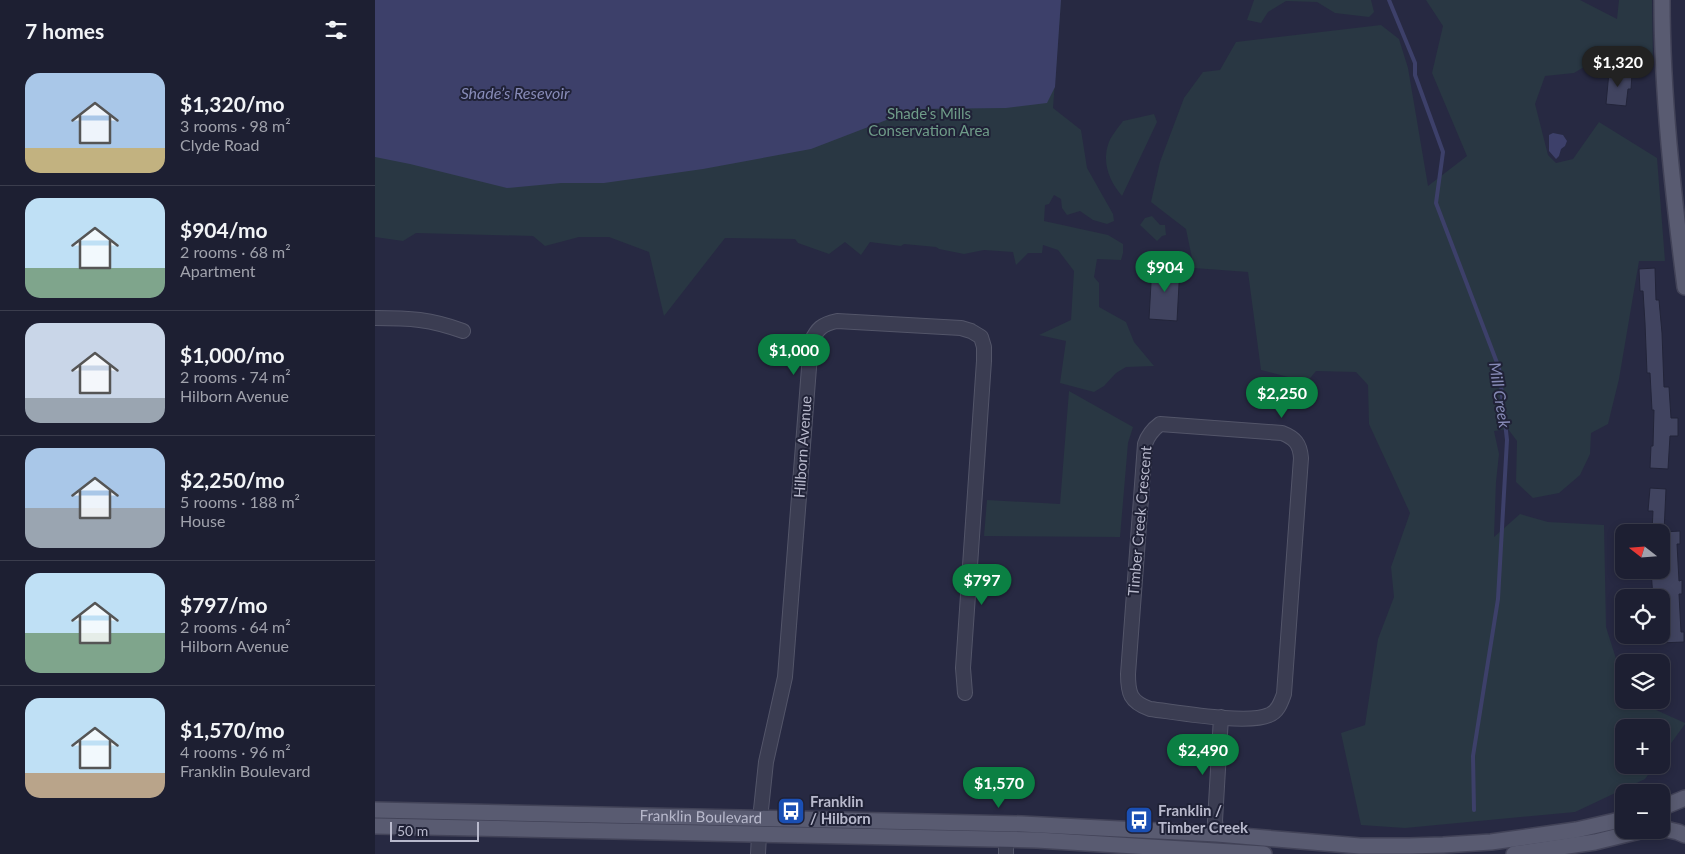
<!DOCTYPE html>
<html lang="en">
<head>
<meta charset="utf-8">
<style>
	:root { --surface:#1d1f32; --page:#2a2c3e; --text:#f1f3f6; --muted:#a0a2ac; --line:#3b3d4d; --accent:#0b8043 }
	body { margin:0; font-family:Lato,sans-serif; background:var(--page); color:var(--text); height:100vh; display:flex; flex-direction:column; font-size:19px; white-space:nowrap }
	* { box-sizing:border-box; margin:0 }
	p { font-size:16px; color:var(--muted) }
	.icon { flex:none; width:28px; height:28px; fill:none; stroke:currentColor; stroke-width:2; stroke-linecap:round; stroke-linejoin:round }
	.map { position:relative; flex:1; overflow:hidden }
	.panel { display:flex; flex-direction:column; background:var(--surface); width:375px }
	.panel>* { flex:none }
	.needle { width:32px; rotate:287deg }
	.controls { position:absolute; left:1240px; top:524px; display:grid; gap:10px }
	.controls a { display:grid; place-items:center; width:55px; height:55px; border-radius:10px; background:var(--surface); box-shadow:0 2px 8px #0003,0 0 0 1px var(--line); font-size:25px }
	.scale { position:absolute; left:15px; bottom:12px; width:89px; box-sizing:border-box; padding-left:5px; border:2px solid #b8b9cc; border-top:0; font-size:14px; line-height:18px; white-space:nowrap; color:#b8b9cc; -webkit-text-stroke:4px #202237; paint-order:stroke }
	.price { position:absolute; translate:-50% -42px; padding:0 11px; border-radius:18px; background:var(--accent); color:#fff; font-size:16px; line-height:32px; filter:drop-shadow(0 1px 2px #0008) }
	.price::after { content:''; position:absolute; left:50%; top:30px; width:15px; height:11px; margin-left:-8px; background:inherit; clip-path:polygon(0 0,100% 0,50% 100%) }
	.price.active { background:#222; color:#fff }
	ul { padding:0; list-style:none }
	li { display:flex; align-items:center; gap:15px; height:125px; padding:0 25px }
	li+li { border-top:1px solid var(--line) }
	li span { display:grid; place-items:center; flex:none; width:140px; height:100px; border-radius:15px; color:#555 }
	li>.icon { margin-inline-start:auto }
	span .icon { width:60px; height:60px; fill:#fffc; stroke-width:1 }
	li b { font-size:21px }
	h2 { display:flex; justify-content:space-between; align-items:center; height:60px; padding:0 25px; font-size:21px }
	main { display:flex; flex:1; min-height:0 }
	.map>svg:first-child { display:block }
	.green { fill:#293743 }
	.water { fill:#3d406a }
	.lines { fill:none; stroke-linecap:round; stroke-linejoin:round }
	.stream { stroke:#3d406a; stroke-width:4 }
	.building { fill:#414460; stroke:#222439 }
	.minor-casing { stroke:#535569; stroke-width:16 }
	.major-casing { stroke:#424358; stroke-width:18 }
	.minor { stroke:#3b3d52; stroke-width:14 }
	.major { stroke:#595b71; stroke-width:15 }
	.labels { text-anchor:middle; stroke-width:4; stroke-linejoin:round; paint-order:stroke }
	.park-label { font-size:15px; fill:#6f9c89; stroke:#202237 }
	.street-label { font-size:15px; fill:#b8b9cc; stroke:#202237 }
	.poi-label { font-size:15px; font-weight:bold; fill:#b8b9cc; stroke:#202237; text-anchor:start }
	.water-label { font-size:16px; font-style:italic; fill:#878bb7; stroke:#202237 }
</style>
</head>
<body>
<main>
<section class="panel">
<h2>7 homes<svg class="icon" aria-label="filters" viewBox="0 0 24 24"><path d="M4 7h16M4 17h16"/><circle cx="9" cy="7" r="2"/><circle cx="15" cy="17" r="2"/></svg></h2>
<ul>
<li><span style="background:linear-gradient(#a9c7e8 75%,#c2b280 0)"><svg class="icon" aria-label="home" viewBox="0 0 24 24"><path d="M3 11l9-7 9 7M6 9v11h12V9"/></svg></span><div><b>$1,320/mo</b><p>3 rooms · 98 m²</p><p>Clyde Road</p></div></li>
<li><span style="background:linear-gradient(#bfe0f5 70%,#7fa58c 0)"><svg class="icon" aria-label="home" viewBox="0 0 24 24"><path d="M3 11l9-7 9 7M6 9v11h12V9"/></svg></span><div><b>$904/mo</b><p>2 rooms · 68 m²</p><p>Apartment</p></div></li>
<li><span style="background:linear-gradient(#c9d6e8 75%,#9aa5b1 0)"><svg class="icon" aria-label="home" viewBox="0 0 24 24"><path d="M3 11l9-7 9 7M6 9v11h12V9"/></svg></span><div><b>$1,000/mo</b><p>2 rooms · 74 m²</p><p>Hilborn Avenue</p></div></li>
<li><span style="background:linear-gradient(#a9c7e8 60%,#9aa5b1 0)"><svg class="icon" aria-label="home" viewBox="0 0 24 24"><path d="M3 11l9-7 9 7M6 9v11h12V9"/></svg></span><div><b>$2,250/mo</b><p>5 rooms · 188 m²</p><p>House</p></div></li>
<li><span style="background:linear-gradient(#bfe0f5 60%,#7fa58c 0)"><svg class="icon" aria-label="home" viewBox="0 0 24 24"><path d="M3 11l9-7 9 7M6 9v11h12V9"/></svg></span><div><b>$797/mo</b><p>2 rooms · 64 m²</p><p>Hilborn Avenue</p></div></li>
<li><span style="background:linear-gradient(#bfe0f5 75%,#b9a48a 0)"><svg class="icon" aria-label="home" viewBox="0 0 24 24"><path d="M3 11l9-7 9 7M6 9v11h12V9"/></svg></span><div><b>$1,570/mo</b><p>4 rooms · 96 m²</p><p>Franklin Boulevard</p></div></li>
</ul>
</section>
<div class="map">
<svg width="1310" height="854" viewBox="0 0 1310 854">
	<rect width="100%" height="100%" fill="#272942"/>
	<path class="green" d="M0,0h686l-8,108 28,22 6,38 26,46 1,7 -7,3 -14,-4 -13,-9 -13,4 -5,-7 -1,-9 -7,-4 -5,9 -4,1 -1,16 64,14 15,9v9l-2,7 -24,-1 -3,18 5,6v24l27,15 8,20 20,24 -28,1 -10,6 -12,13 -10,6 -34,-9 6,-42 -27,-6 32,-15 3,-49 -16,-21 -15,-5 -1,8h-14l-12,12 -3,-13 -29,-2 -20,4 -25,-5 -3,-2 -32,-3 -3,2 -31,-4 -9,13 -16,-13 -16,12 -31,-11 -3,-4 -70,-1 -61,78 -15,-64 -40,-15h-30l-34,9 -12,-10 -117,-3 -13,8 -28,-4z
		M879,0h117l3,12 -5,5 -34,-4 -18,-11 -31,-1 -18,11 -7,11 -14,-3z
		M1051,0h154l37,19 2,-19h33l1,63 -38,4 -18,-8 -23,14 -29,3 -10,28 13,51 8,8 17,-4 26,-37 58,36 8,103h-26l-20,118 -11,45 -17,9 -1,21 -10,21 -21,18 -26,5 -17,-16 1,-41 -9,-12 -14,2 5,23 -3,28 -2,55 26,-23 28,8 56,3 2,102 18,57v16h10l51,23v1l-24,33v-29h-37v37h31l-10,14 -70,33 -170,16 -44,-3 -20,-92 24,-8 13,-86 16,-42 -3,-30 19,-54 -41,-89 -1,-39 -12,-13 -40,-1 -9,11 -46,-12 -13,-98 -54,-4 -8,-39 -35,-27 9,-40 24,-64 19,-26 17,-2 16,-28 145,-17 18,14 9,29 20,118 39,-30 -35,-83 11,-47z
		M779,114l3,8 -35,74c-12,-14 -20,-32 -14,-51 2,-8 10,-17 15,-24z
		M777,216l8,9h5l1,10 -4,1 -5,5 -17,-16 5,-7z
		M694,391l64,36 -5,16 -8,94 -136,-1 3,-36 73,4z"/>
	<path class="water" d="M0,0h686l-6,87 -8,16 -41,5 -91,1 -104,40 -108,20 -99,14h-43l-54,5 -97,-24 -35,-7z
		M1178,133l10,2 4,6 -2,5 -4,3 -2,7 -3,3 -7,-8v-16z"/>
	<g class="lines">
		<path class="stream" d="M1014,0l26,63v12l28,77 -7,51 63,165 8,72 -9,159 -25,157 1,54"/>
	</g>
	<path class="building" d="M1234,72l23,2 -1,15h-3l-2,17 -20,-2z
		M777,265l28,1 -3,55 -28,-2z
		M1280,268l1,32h3l3,33 2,54h5l2,31h7v18h-8l-2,33 -18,-1 1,-22h2l1,-36h-2l-2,-37h-3l-2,-50 -2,-32h-3l-1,-22z
		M1275,488l16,1 -2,43 16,-1v13h-3l2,37 3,-1v14h-3l2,38h3v10l-50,2v-9h27v-37h-8l-2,-28h10v-38h-9l1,-21h-5z"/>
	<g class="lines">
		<g class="minor-casing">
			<path id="minor" d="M0,318c35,0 55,1 88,13
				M785,424l122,9c13,5 18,11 19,25l-17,236c-3,8 -6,18 -15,21 -21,10 -93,-3 -119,-6 -20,-7 -22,-16 -22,-35l17,-230c3,-9 7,-14 15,-20z
				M385,819l6,-57 19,-85 26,-335c6,-13 11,-18 26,-21l124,7 10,3 10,6 3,10v14l-21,307 2,25
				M842,834l-2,-13 6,-104
				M383,854l1,-19
				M631,854v-14"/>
		</g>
		<g class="major-casing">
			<g id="major">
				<path d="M1287,0c0,96 11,192 23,287"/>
				<path d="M1286,808l24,-10"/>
				<path id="s1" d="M0,810l647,14 195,10 143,12h49l34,-1 48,-3 85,-12 48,-11"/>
				<path d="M0,826l662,14 227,14"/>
				<path d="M1286,828l17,4 7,3"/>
				<path d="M1139,854l81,-12 49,-12"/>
			</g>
		</g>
		<use href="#minor" class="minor"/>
		<use href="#major" class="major"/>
	</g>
	<defs>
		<g id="bus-square" transform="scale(1.4375)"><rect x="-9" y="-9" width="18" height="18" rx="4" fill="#1a4fb4" stroke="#202237"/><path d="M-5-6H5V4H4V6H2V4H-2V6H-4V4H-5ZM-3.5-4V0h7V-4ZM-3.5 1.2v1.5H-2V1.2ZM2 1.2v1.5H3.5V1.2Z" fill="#fff"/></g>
	</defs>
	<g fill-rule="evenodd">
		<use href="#bus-square" x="416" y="811"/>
		<use href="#bus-square" x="764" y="820"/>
	</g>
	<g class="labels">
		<g class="park-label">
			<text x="554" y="119">Shade’s Mills<tspan x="554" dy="17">Conservation Area</tspan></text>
		</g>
		<g class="street-label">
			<text transform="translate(428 447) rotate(-86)" y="5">Hilborn Avenue</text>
			<text transform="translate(765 521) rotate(-85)" y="5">Timber Creek Crescent</text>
			<text dy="5" stroke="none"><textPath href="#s1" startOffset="326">Franklin Boulevard</textPath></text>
		</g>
		<g class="poi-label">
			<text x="435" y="807">Franklin<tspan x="435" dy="17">/ Hilborn</tspan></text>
			<text x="783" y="816">Franklin /<tspan x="783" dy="17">Timber Creek</tspan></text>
		</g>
		<g class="water-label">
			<text x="140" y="99">Shade’s Resevoir</text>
			<text transform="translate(1125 395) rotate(81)" y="6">Mill Creek</text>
		</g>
	</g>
</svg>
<div class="controls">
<a><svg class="needle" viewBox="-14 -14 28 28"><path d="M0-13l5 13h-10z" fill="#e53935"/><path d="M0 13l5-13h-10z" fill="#a0a2ac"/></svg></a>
<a><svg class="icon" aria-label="locate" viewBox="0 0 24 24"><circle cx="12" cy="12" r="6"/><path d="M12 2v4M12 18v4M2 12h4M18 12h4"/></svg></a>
<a><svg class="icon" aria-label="layers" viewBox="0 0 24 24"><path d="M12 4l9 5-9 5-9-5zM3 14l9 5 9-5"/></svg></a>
<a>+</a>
<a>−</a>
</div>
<div class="scale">50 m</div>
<b class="price active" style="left:1243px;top:88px">$1,320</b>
<b class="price" style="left:790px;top:293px">$904</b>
<b class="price" style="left:419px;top:376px">$1,000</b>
<b class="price" style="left:907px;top:419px">$2,250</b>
<b class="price" style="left:607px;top:606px">$797</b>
<b class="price" style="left:828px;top:776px">$2,490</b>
<b class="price" style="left:624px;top:809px">$1,570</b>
</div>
</main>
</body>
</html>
